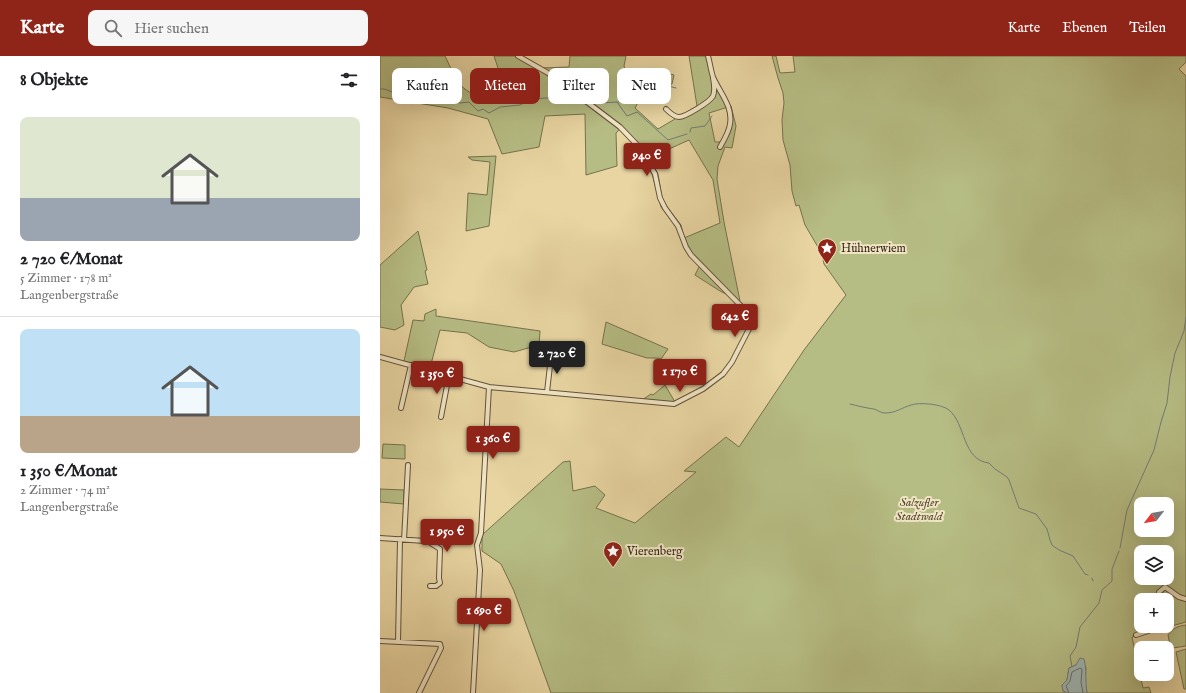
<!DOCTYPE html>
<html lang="de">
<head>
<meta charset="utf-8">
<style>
	:root { --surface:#fff; --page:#f6f6f6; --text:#202124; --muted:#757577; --line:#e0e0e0; --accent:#8f2418 }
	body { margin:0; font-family:"IM FELL English",serif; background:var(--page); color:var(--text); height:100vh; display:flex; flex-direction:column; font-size:15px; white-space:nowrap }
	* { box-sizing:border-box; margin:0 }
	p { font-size:13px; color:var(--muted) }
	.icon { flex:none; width:22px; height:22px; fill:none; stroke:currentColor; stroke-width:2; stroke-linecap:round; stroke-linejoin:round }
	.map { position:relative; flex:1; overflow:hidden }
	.details { display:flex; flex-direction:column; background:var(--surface); width:380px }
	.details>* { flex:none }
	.top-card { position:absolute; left:12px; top:12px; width:380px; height:36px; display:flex; gap:8px }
	.needle { width:26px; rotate:239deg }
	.controls { position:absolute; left:754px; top:441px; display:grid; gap:8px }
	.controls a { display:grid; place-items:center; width:40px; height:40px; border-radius:8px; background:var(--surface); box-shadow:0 4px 16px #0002; font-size:20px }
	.price { position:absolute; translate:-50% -34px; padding:0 9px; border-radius:4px; background:var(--accent); color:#fff; font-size:13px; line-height:26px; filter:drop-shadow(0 1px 2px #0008) }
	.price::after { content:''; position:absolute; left:50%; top:24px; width:12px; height:9px; margin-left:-6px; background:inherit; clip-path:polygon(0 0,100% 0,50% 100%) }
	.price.current { background:#222; color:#fff }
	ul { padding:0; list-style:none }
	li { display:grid; align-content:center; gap:8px; height:212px; padding:0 20px }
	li+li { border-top:1px solid var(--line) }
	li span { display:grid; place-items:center; height:124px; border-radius:8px; color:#555 }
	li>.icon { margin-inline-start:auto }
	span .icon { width:72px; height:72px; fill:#fffc; stroke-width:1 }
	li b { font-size:17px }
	h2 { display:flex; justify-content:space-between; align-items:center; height:48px; padding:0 20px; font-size:17px }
	.chip { padding:0 14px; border-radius:8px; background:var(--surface); box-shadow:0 4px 16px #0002; font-size:14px; line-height:36px }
	.chip.current { background:var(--accent); color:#fff }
	header { display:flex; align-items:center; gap:24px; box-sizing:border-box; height:56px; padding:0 20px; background:var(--accent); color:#fff }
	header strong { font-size:19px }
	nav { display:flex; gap:22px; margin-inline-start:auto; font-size:14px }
	.search { width:280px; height:36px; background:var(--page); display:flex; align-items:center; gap:10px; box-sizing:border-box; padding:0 14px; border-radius:8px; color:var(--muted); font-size:15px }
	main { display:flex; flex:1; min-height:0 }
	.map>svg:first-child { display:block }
	.green { fill:#b6bd84; stroke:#76724e; fill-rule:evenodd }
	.water { fill:#9db5b2; stroke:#737c75 }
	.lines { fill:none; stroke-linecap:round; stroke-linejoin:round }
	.shore { stroke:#696e66; stroke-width:1 }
	.stream { stroke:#737c75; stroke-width:1 }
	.street-casing { stroke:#62523b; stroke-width:6 }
	.street { stroke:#f0e4c3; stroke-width:4 }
	.labels { text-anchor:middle; stroke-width:4; stroke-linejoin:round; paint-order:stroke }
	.poi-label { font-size:12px; fill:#352619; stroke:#f0e4c3; text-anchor:start }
	.park-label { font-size:12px; font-style:italic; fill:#554c34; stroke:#f0e4c3 }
</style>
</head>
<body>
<header>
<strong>Karte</strong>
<div class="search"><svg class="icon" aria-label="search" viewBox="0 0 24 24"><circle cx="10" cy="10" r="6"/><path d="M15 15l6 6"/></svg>Hier suchen</div>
<nav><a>Karte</a><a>Ebenen</a><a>Teilen</a></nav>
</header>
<main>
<section class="details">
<h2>8 Objekte<svg class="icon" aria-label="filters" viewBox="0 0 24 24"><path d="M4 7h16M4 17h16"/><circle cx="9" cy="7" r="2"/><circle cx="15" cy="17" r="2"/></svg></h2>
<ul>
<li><span style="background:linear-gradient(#dfe7d0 65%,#9aa5b1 0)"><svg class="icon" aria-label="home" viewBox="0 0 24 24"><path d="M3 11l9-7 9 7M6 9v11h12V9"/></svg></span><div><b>2 720 €/Monat</b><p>5 Zimmer · 178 m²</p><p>Langenbergstraße</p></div></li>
<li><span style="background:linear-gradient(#bfe0f5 70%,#b9a48a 0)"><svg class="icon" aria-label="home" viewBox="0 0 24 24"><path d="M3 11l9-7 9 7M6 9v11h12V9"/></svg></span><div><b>1 350 €/Monat</b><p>2 Zimmer · 74 m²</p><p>Langenbergstraße</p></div></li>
</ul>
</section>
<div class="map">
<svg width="806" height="637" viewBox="0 0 806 637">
	<rect width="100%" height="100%" fill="#e8d5a2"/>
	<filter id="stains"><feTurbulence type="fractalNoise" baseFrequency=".005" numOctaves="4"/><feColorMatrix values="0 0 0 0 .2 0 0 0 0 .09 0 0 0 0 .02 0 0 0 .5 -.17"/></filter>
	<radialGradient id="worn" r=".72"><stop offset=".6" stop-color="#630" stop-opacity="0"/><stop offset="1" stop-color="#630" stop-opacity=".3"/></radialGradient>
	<path class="green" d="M0,0h65c16,34 16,36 54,46l3,-22 -8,-24h22l25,12 28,-1 1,-11h56l-2,10 5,14c11,0 20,-4 30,-9l15,4 -2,9 -10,4 -11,-2 -6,4 -10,18 23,21 39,-23 -8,-50h17l22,51 -19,6 6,29h7l1,2 9,-20 -1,-18 5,20 -4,22 -7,-1 -7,19 -1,13 7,43 16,79 -20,-10 -25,-16 5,-10 -16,-20 -9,-20 -14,-18 -9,-33 -11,-18 3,-2 -23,-26 -5,5 1,33 -31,9 -1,-61 -40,2 -6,31 -37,7 -14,-35 -40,-11 -68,-11zM309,84l24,40 7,43 -36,15 -3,-13 -13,-17 -6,-10 -4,-24 -9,-16z
		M392,0h4l4,17 15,-1 -2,-16h393v6l-7,7 7,7v546l-54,15 11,51 6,-1 2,6h-64l-2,-11 1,-15 -10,-2 -7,3 -2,12 -5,5 1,6 5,2h-517l-37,-102 -13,-27 -19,-13v-16l81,-73 7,-1 3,30 22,-5 10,9 -9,13 39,15 61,-51 -12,-1 42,-34 13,10 65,-97 42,-55 -22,-31 -2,-10 -17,-29 -6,-20 -3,1 -4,-15 -2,-26 -7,-25 -1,-20 2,-17 -1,-10 -5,-15zM761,448h26v26h-26zM761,496h26v26h-26zM761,544h26v26h-26z
		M116,100l-7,70 -23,5 2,-38 19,2 3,-33 -18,-2 -4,-3z
		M38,175l9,39 -2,1 3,13 -14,3 -13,18 3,20 -9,5 -15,-3v-62z
		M56,253v7l104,15 -1,14 -25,7 -25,-5 -22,-14 -27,-3 -10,38 -26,-7 9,-41 11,1 1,-7z
		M226,266l62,27 -7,10 -5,-1h-9l-45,-14z
		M285,329l10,17 -33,-2 9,-6 2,1z
		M3,388l22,1v14l-23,-1z
		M0,433l24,1v14l-24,-2z
		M806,569v21l-13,2 -3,-3 -2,-10c5,-7 10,-9 18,-10z
		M806,593v40h-2l-8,-37z"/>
	<path class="water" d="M700,602l4,1c3,11 1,22 3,34h-19l-5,-2 -1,-6 5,-5 2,-12 7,-3z"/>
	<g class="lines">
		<path class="shore" d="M689,637l-3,-7 4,-5 2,-9 8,-4 2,1 -1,13 2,11"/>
		<path class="stream" d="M0,33c6,-1 10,3 16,4 10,1 20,-2 28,5v4l12,1 10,-4 14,4 9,-1 9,9 5,-2 6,4 11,-6 20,-2 12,-6 42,-3
			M202,37l18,10 17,-1 10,14 10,-4 31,28 19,-6
			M238,46l8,-1 26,-17 5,-1 19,5
			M310,76l1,-4 14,-2 7,-10
			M470,348c8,2 16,4 24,5 4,1 6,4 11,4 11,0 16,-5 26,-8 8,-3 31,-1 38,5 17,14 13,50 40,53l6,6 12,8 2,3 10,28 17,6 11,15 3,11 2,5 7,5 14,6 12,18 3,1
			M740,492l7,-38 27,-60 7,-28 6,-19 3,-26 5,-24 9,-22 2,-14
			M712,522l1,3
			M692,611l-2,-11 6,-9 4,-20 19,-24 3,-13 10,-9v-12l7,-18"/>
		<g class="street-casing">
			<path id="street" d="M328,0c2,7 3,15 5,21 7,16 20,29 17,47 -1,8 -6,16 -10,23
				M286,53c3,3 8,8 13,8 6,0 31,-15 34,-21 2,-5 1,-13 0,-18
				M0,301l109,30 185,17 29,-15 20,-15 9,-12 19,-37 2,-5 -10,-12 -52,-53 -5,-8 -8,-21 -13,-18 -5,-10 -5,-24 -14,-25 -21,-22 -29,-22 -43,-32 -30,-17
				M167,336l4,-35
				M21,352l10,-43
				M61,361l8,-42
				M0,482l45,3 4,1 11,7 -1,29 1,5 -4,3h-6
				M24,484l4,-75
				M778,544l1,-8 6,-5 14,10 7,2
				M756,579l15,-5 3,-4
				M0,585l60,3 1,4 -22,45
				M18,586l2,-103
				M93,637l7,-123 -3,-25 4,-12 8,-146"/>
		</g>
		<use href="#street" class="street"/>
	</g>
	<defs>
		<g id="sight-pin" transform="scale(1)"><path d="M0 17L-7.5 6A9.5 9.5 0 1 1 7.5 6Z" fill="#8f2418" stroke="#f0e4c3"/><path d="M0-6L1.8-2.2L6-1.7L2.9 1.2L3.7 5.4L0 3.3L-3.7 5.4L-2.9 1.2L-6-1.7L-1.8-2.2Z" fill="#fff"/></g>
	</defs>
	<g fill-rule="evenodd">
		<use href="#sight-pin" x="447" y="192"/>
		<use href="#sight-pin" x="233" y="495"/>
	</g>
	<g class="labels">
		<g class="poi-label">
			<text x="461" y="196">Hühnerwiem</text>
			<text x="247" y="499">Vierenberg</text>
		</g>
		<g class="park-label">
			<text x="539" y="450">Salzufler<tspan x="539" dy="14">Stadtwald</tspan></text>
		</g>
	</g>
	<rect width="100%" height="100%" filter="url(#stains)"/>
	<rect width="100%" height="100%" fill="url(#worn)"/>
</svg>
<div class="controls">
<a><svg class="needle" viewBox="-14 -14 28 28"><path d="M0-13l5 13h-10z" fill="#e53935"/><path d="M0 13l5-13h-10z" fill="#757577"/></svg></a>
<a><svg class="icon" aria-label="layers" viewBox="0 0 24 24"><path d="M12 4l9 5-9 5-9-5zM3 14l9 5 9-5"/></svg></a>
<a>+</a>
<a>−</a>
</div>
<b class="price" style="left:267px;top:121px">940 €</b>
<b class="price" style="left:355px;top:282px">642 €</b>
<b class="price current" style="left:177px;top:319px">2 720 €</b>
<b class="price" style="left:300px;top:337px">1 170 €</b>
<b class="price" style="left:57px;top:339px">1 350 €</b>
<b class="price" style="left:113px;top:404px">1 360 €</b>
<b class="price" style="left:67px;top:497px">1 950 €</b>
<b class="price" style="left:104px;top:576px">1 690 €</b>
<div class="top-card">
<a class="chip">Kaufen</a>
<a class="chip current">Mieten</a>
<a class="chip">Filter</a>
<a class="chip">Neu</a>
</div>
</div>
</main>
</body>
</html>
